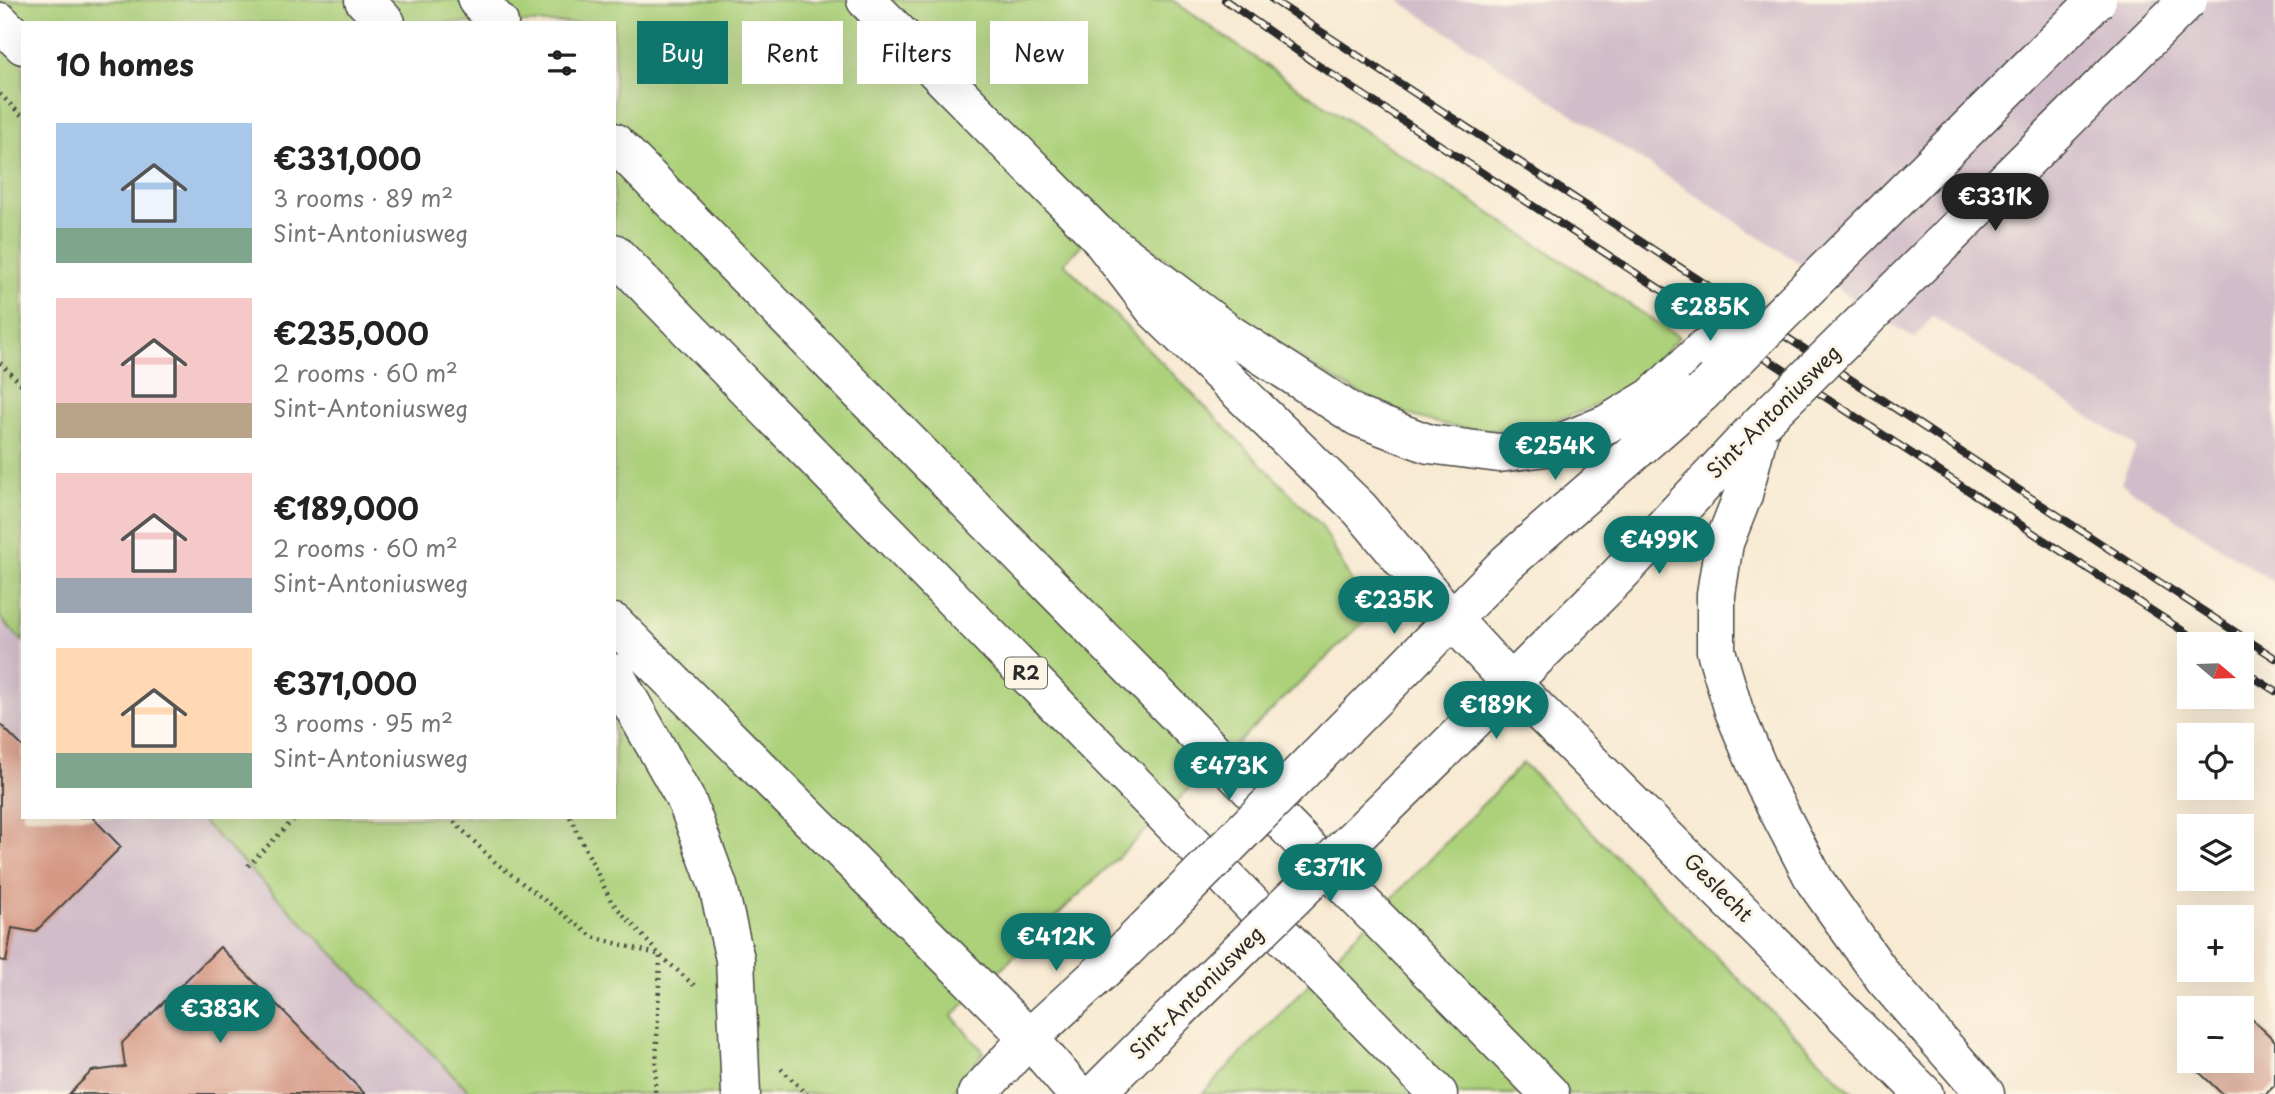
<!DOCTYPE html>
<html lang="en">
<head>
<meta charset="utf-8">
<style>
	:root { --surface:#fff; --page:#f6f6f6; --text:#222; --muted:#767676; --accent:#0f766e }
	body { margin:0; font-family:"Playpen Sans",sans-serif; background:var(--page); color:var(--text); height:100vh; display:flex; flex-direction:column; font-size:26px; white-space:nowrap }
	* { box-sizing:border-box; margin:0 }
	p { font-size:23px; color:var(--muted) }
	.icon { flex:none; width:38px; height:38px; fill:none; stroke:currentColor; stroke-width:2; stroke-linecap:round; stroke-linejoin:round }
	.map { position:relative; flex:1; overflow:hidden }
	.panel { position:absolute; left:21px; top:21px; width:595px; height:798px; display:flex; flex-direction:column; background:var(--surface); border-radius:0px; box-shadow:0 7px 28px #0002 }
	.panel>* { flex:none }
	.banner { position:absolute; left:637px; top:21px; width:665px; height:63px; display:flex; gap:14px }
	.needle { width:46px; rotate:109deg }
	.controls { position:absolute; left:2177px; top:632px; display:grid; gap:14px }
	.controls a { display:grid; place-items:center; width:77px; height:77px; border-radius:0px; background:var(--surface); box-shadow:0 7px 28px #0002; font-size:35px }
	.price { position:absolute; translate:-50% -60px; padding:0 16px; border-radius:24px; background:var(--accent); color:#fff; font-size:23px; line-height:46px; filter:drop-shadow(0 2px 4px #0008) }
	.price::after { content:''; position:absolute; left:50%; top:42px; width:21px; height:16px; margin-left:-10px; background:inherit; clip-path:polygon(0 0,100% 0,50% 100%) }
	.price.on { background:#222; color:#fff }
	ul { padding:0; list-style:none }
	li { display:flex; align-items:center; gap:21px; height:175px; padding:0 35px }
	li span { display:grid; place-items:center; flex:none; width:196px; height:140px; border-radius:0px; color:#555 }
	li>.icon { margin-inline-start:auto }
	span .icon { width:84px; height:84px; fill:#fffc; stroke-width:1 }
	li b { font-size:30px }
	h2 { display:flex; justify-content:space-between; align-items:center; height:84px; padding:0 35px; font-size:30px }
	.pill { padding:0 24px; border-radius:0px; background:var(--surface); box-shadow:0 7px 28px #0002; font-size:24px; line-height:63px }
	.pill.on { background:var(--accent); color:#fff }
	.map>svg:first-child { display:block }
	.industrial { fill:#d1bdc9 }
	.green { fill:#acd17a; stroke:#6c7e52; stroke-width:2 }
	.building { fill:#d59885 }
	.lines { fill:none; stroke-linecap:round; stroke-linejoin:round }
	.minor-casing { stroke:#4a4844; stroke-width:41 }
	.major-casing { stroke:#4a4844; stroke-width:41 }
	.highway-casing { stroke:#4a4844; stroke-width:41 }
	.path { stroke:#4a4844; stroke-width:4.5; stroke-dasharray:2 5; stroke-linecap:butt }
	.minor { stroke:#fff; stroke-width:38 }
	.major { stroke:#fff; stroke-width:38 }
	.highway { stroke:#fff; stroke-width:38 }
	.rail-casing { stroke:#2b2b2b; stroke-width:8 }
	.rail { stroke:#fcf5e5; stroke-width:5; stroke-dasharray:16; stroke-linecap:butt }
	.major-bridge-casing { stroke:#4a4844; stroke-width:41; stroke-linecap:butt }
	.major-bridge { stroke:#fff; stroke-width:38 }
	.labels { text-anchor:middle; stroke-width:6; stroke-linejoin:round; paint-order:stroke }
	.shield { fill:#fcf5e5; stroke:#6a6863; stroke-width:2 }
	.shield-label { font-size:19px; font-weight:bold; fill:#2b2b2b }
	.street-label { font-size:21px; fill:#2b2b2b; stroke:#fcf5e5 }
</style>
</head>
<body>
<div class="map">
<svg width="2275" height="1094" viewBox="0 0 2275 1094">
	<rect width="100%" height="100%" fill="#fcf5e5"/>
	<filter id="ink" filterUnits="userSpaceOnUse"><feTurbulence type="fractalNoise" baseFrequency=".0143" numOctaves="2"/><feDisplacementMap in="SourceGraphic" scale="14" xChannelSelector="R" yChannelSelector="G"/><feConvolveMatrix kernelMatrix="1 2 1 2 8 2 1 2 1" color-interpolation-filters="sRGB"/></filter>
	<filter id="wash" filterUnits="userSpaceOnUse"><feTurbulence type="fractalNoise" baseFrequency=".00686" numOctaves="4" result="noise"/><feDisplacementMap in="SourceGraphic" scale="28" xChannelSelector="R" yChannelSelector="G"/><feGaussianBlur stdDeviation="1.57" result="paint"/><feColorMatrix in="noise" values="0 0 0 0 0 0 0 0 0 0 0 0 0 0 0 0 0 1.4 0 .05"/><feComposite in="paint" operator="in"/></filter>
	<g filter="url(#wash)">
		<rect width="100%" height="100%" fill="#f8ead3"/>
		<path class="industrial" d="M1398,0h877v583l-154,-100 15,-36 -204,-131 -17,23z
			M0,618l23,23v176h175l274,277h-472z"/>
		<path class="green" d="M0,0h1172l125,87 382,250c-13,13 -25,31 -40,43 -18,15 -43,26 -65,34 -175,70 -334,-111 -466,-197l-44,46 258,263 48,90 -418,400 32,36 -33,42h-479l-274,-277h416v-794h-591v618l-23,-23z
			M1523,763l331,331h-652z"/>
		<g id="blocks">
			<path class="building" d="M0,724l23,23v70h69l29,30 -86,85 -23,-4 -6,34 -6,-2z
				M220,947l145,147h-296l23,-23 33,-4 -3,-24z
				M2247,1014l28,27v44l-9,9h-44l-27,-26 8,-8h39v-41z"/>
		</g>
	</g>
	<g filter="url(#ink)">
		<use href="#blocks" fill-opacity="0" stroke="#4a4844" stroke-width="2"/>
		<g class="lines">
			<g class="minor-casing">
				<path id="minor" d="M977,1094l52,-56"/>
			</g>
			<g class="major-casing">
				<path id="major" d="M866,0l230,233 132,100 130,84 71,27 70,9 54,-7 54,-22 45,-27 53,-49
					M0,22l23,23
					M1096,233l59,77 205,199 91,109 61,66 412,410
					M1761,423l-18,72 -19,48 -8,51v57l18,60 31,74 50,96 69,97 101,116
					M614,623l415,415 48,56
					M614,673l73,129 31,84 17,73 6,135
					M1379,694l128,-131 195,-170
					M1439,755l178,-178 142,-152
					M1029,1038l94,-86
					M1095,1094l84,-84"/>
			</g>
			<g class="highway-casing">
				<path id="highway" d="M364,0l22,23
					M477,0l22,23
					M614,142l936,952
					M614,253l824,841"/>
			</g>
			<path class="path" d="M0,94l23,23
				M0,363l23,23
				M449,817l47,46 97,74 67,18 -5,139
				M570,817l41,84 49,54 37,33
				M248,866l48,-49
				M781,1069l26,25"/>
			<use href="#minor" class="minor"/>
			<use href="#major" class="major"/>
			<use href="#highway" class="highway"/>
			<g class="rail-casing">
				<path id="rail" d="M1225,0l88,62 890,582
					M1273,0l1002,658
					M2242,670l33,21"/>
			</g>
			<use href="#rail" class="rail"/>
			<g class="major-bridge-casing">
				<path id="major-bridge" d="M1705,348l55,-14
					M1702,393l395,-393
					M1761,423l427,-423
					M1123,952l256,-258
					M1179,1010l260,-255"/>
			</g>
			<use href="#major-bridge" class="major-bridge"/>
		</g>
	</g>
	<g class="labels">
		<rect class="shield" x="1005" y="657.5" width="42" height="31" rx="5"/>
		<g class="shield-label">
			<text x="1026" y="680">R2</text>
		</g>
		<g class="street-label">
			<text transform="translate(1774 412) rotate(-45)" y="7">Sint-Antoniusweg</text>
			<text transform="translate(1718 888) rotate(45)" y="7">Geslecht</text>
			<text transform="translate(1197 993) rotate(-45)" y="7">Sint-Antoniusweg</text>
		</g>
	</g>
</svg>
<div class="controls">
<a><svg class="needle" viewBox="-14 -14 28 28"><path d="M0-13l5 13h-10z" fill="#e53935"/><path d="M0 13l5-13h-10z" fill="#767676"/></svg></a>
<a><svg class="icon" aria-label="locate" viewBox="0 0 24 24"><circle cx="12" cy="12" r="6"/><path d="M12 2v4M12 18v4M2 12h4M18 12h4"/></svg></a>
<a><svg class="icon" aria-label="layers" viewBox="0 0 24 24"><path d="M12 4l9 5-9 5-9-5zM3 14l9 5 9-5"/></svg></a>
<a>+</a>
<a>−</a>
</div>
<b class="price on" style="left:1995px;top:233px">€331K</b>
<b class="price" style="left:1710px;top:343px">€285K</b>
<b class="price" style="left:1555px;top:482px">€254K</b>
<b class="price" style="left:1659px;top:576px">€499K</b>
<b class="price" style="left:1394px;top:636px">€235K</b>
<b class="price" style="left:1496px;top:741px">€189K</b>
<b class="price" style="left:1229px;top:802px">€473K</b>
<b class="price" style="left:1330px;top:904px">€371K</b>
<b class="price" style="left:1056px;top:973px">€412K</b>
<b class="price" style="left:220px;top:1045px">€383K</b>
<div class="banner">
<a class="pill on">Buy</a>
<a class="pill">Rent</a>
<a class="pill">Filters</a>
<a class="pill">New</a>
</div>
<section class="panel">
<h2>10 homes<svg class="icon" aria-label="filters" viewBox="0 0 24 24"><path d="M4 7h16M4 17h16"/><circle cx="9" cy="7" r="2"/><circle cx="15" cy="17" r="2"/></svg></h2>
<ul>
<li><span style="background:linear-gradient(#a9c7e8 75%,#7fa58c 0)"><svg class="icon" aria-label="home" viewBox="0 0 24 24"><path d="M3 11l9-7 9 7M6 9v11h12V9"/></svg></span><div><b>€331,000</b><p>3 rooms · 89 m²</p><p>Sint-Antoniusweg</p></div></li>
<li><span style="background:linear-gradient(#f6c9c9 75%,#b9a48a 0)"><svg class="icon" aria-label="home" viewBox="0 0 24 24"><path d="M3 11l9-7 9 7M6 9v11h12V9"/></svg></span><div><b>€235,000</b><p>2 rooms · 60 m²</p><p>Sint-Antoniusweg</p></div></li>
<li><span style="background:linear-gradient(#f6c9c9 75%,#9aa5b1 0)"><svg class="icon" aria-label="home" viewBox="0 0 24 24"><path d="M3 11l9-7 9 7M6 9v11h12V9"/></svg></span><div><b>€189,000</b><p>2 rooms · 60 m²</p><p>Sint-Antoniusweg</p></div></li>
<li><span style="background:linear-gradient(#ffd9b3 75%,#7fa58c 0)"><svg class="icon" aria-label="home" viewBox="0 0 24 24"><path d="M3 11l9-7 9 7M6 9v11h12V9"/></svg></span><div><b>€371,000</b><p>3 rooms · 95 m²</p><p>Sint-Antoniusweg</p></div></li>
</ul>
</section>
</div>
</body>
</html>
